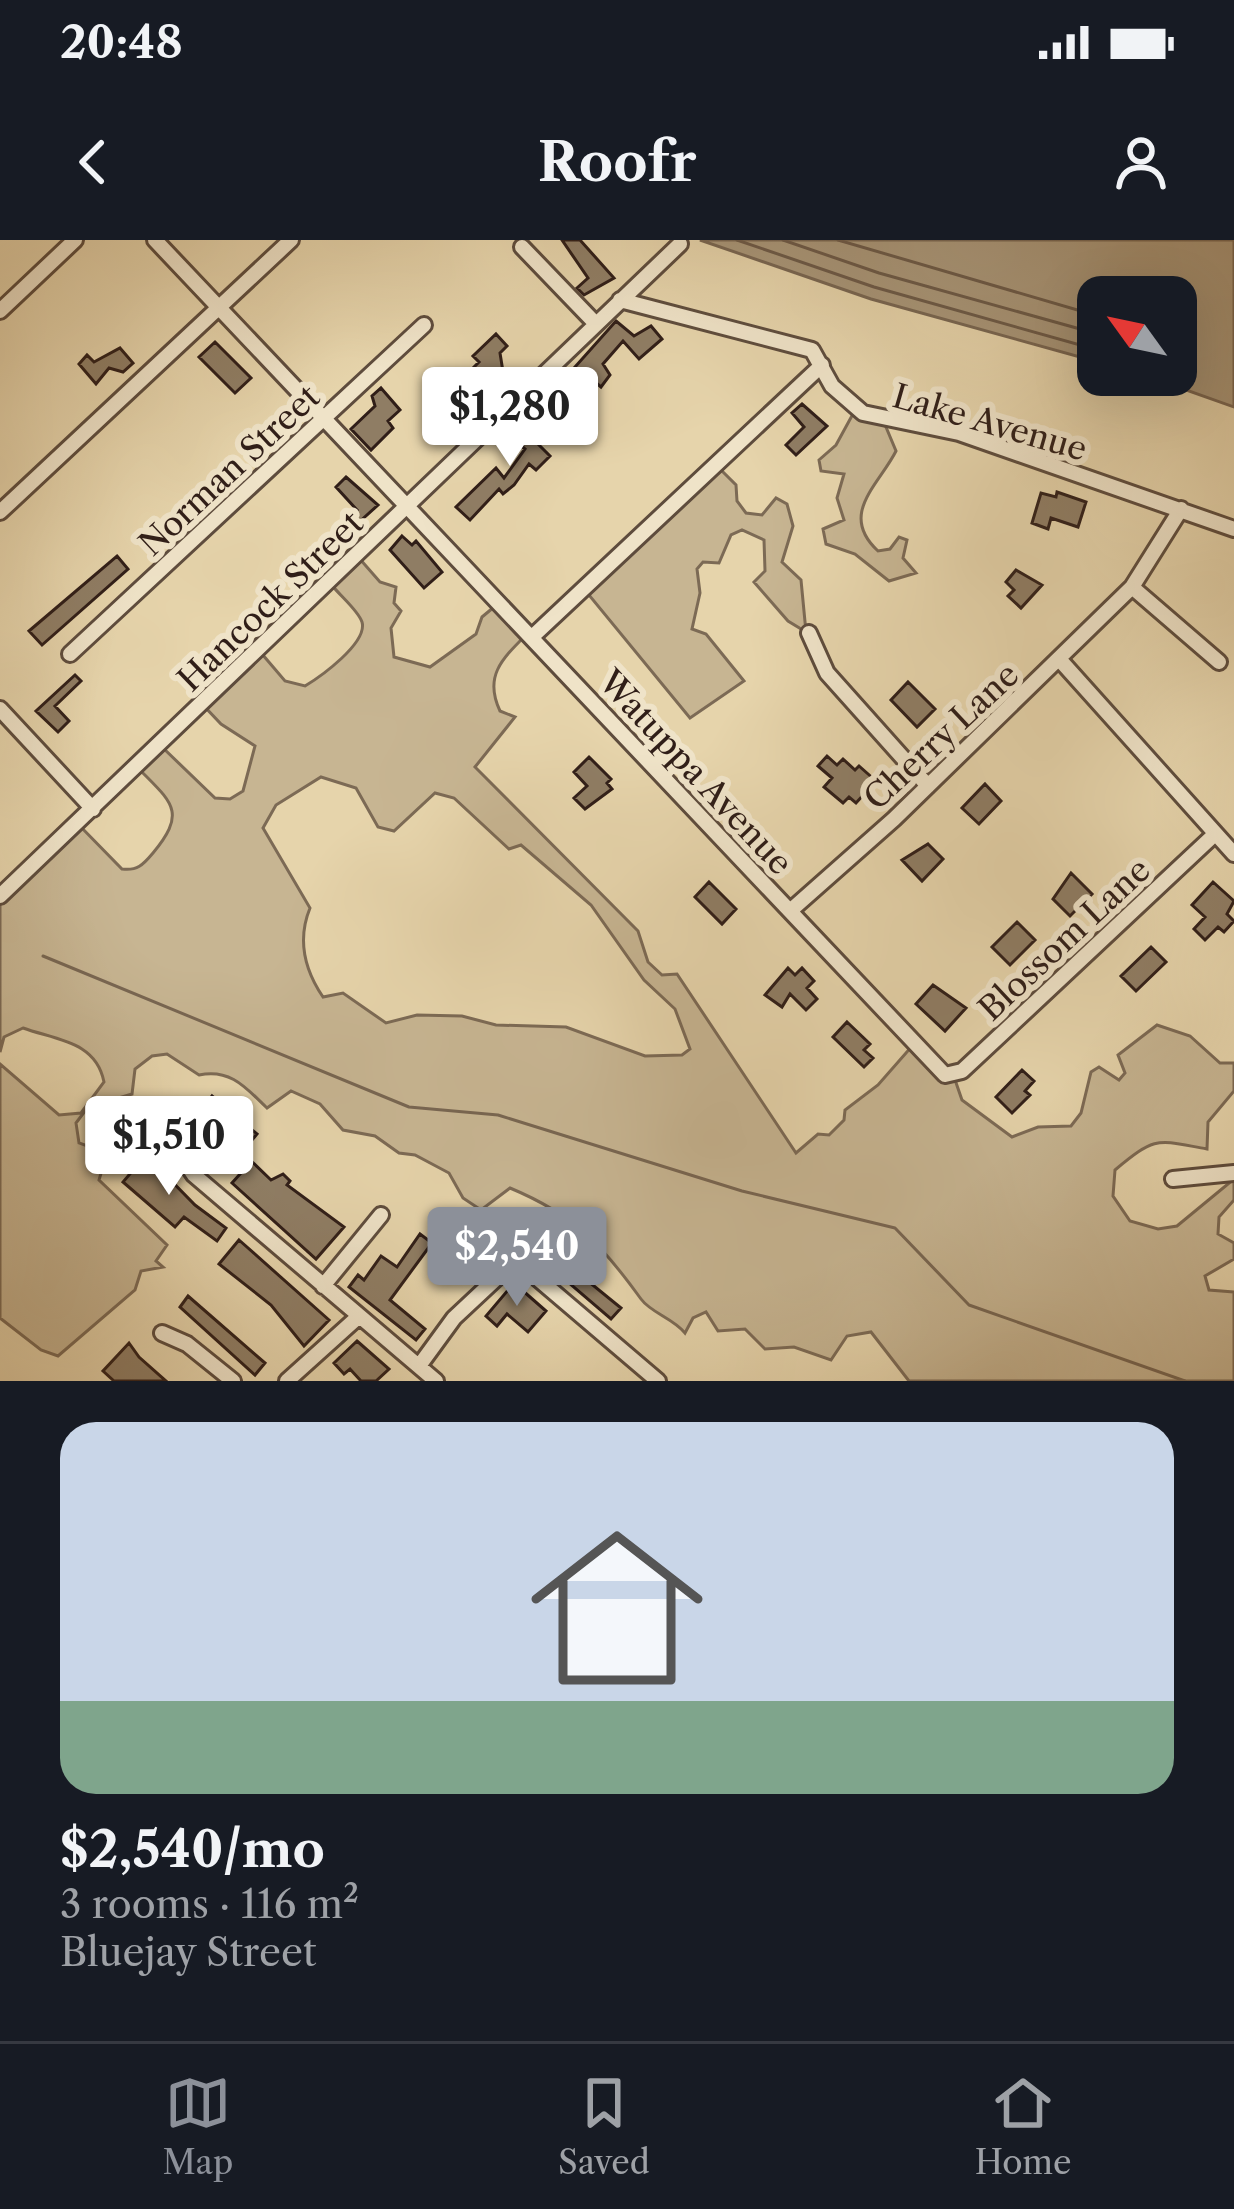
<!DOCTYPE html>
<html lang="en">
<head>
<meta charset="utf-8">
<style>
	:root { --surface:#171b24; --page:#242831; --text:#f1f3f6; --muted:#9ea1a6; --line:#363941; --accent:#8c9099 }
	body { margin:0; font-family:"Libre Caslon Text",serif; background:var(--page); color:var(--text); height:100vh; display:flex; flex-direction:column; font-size:45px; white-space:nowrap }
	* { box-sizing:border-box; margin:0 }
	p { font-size:39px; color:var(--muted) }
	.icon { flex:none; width:66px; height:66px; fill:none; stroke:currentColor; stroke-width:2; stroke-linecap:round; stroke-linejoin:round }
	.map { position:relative; height:1141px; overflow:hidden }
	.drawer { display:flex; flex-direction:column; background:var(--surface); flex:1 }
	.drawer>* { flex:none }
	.needle { width:78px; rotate:303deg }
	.fabs { position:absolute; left:1077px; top:36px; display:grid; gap:24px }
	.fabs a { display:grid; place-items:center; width:120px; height:120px; border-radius:24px; background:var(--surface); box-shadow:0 12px 48px #0002; font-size:60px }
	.price { position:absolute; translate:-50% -102px; padding:0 27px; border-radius:12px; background:#fff; color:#222; font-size:39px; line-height:78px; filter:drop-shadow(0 3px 6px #0008) }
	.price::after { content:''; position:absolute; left:50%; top:72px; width:36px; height:27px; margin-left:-18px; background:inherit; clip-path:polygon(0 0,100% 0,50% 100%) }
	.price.on { background:var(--accent); color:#fff }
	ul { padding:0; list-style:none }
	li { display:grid; align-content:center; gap:24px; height:636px; padding:0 60px }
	li span { display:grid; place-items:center; height:372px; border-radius:36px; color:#555 }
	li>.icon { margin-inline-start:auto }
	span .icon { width:216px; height:216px; fill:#fffc; stroke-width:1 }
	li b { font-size:51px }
	.status { display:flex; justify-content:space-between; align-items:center; height:84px; padding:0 60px; background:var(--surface); direction:ltr }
	.status svg { height:33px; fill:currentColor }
	header { display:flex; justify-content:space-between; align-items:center; height:156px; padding:0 60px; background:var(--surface); font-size:54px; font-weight:700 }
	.tab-bar { display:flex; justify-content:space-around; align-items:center; height:168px; border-top:3px solid var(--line); background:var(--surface); font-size:33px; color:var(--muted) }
	.tab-bar a { display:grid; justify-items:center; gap:6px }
	.tab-bar .on { color:var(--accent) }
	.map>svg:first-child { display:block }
	.green { fill:#c7b592; stroke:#7c6a55; stroke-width:3; fill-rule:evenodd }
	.water { fill:#a89679; stroke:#786652; stroke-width:3 }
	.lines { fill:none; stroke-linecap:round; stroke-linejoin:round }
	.shore { stroke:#6c5a48; stroke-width:3 }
	.stream { stroke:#786652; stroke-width:3 }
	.building { fill:#8f7d64; stroke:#301e18; stroke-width:3 }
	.minor-casing { stroke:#5e4c3d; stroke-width:20 }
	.minor { stroke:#efe3c8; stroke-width:14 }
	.labels { text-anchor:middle; stroke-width:12; stroke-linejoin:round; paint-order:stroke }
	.street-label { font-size:33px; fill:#301e18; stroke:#efe3c8 }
</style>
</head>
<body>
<div class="status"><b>20:48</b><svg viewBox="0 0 49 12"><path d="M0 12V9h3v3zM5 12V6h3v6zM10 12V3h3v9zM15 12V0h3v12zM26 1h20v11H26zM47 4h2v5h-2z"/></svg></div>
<header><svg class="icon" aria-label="back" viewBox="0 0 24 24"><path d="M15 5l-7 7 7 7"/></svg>Roofr<svg class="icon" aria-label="person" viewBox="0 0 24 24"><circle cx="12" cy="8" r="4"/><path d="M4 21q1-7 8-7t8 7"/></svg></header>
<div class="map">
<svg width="1234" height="1141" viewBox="0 0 1234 1141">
	<rect width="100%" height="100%" fill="#e6d4ab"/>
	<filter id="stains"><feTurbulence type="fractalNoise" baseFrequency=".00167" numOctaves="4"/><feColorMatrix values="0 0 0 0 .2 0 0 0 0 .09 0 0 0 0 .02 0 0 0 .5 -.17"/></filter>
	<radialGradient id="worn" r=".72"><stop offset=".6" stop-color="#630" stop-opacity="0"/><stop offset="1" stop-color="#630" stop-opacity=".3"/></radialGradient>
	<path class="green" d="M854,172l29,8 13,31c-17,34 -58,63 -18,100l12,-2 9,-12 8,3 -4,18 13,15 -27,8 -34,-27 -29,-10 -3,-15 21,-9 -7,-22 7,-24 -23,-3 -2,-11 17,-15z
		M716,225l20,20 1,16 9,12 16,2 14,-17 11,6 6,22 -11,36 19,18 5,52 -18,-11 -34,-39 11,-11 -1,-31 -22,-10 -11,5 -12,28 -16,-1 -6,7 3,24 -8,36 14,5 38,47 -54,37 -106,-129z
		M359,318l21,24 16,5 -2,16 7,8 -10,17 3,29 36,10 46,-33 6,-17 18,-15 25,34c-24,24 -41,41 -25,75l15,6 -40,50 163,164 10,31 14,13 15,-1 119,179 22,-19 11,1 15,-15 1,-10 33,-25 35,-40 40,29 9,26 50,37 26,-10 33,-1 10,-13 10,-41 8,-5 20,13 6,-7 -7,-18 39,-30 33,11 30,27h14v28l-26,31 -1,27c-50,-9 -50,-14 -92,21l-2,26 17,25 28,8 19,-3 57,-47v21l-15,17 -1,17 16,9v16l-29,17 4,14 25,2v89h-325l-38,-49 -24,4 -16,24 -37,-13 -29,2 -20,-20 -27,2 -12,-19 -13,6 -8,15c-12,-15 -34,-20 -44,-34 -39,-54 -66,-84 -131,-111l-29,22 -18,-12 -14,-25 -34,-18 -16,-2 -24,-17 -32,-6 -23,-26 -29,-13 -24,17c-20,-19 -36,-40 -68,-33l-32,-21 -15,2 -17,13 -3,25 -44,13 -12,16 3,20 28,10 -8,27 68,65 -11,16 7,6 -22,4 -6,19 -77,66 -17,-6 -41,-32v-254l59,51 22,-2 23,-31c-8,-41 -48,-42 -81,-54l-19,9 -4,15v-155l78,-73 44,45c15,2 21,-4 31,-16 35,-42 18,-51 -15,-85l24,-21 53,51 15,1 13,-8 12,-45 -34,-22 -17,-18 58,-52 23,27 20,5c15,-9 63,-43 57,-64 -4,-12 -23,-27 -31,-38zM321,537l35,11 22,39 16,4 41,-38 19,5 55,51 12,-4 70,60 53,75 31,29 15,40 -8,6 -37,1 -79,-29 -70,-2 -34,-9 -45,-1 -31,8 -43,-30 -20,4c-19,-28 -26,-57 -13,-89l-47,-80 13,-23z"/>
	<path class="water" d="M700,0h534v167l-90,-32h32v-78h-78v65l-227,-63z"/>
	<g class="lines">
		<path class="shore" d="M737,0l137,47 224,63
			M783,0l96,33 219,61
			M838,0l260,76"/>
		<path class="stream" d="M43,716l366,151 89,8 244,76 153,37 74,77 216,76"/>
	</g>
	<path class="building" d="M562,0h18l34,38 -30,17 -7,-7 11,-10z
		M616,81l18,15 17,-10 11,13 -23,20 -16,-18 -20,23 7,11 -9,12 -13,-11 -15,21 -15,-11z
		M496,94l11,12 -7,7 4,25 -27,15 -14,-15 16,-16 -6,-6z
		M215,102l36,36 -16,15 -36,-36z
		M120,108l13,15 -10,9 -14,-4 -13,16 -17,-20 8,-9 7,7z
		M381,148l19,22 -12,11 5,7 -22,22 -20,-21 24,-23 -3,-10z
		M802,164l25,22 -31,29 -10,-10 18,-18 -12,-14z
		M538,175l16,14 -15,16 11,11 -14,14 -7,-6 -15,21 -11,9 -4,-5 -29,31 -14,-13 40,-39 8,10 21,-29 -8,-7z
		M346,237l32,28 -21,19 -7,-7 7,-7 -21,-23z
		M1057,252l29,10 -8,25 -27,-9 -3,11 -16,-6 9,-30 15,4z
		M402,296l10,9 4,-4 26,31 -18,16 -34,-38z
		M117,316l11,13 -86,76 -13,-14z
		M1016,330l26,15 -21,23 -13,-12 6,-6 -8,-8z
		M75,435l6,6 -26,25 14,15 -11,11 -22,-21z
		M908,442l27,27 -18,18 -26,-27z
		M827,516l10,9 6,-6 12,11 4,-4 17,15 -20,22 -7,-6 -6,6 -19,-16 8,-9 -14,-12z
		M589,517l22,22 -4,4 5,6 -27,20 -11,-11 13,-12 -13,-14z
		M985,544l16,17 -22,23 -17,-16z
		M928,604l15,15 -21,22 -20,-21z
		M1071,633l21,21 -22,22 -17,-17z
		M709,642l27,27 -14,15 -27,-27z
		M1213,642l21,19 -7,13 7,7 -10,11 -6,-5 -13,13 -11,-11 11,-12 -13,-12z
		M1017,682l18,18 -25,25 -18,-18z
		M1151,707l15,15 -30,29 -15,-15z
		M788,728l7,7 7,-7 12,13 -7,7 10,11 -11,11 -16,-16 -8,13 -17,-12z
		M933,745l33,23 -21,23 -29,-27z
		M847,782l23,22 -6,6 9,8 -9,9 -31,-30z
		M1022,830l12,11 -9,10 5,4 -18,18 -16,-16z
		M212,856l45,38 -15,18 29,28 12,-6 7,7 -3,4 57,42 -28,32 -84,-76 9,-10 -22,-18 17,-20 -34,-26z
		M146,915l49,50 31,23 -9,13 -33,-24 -9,10 -52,-45z
		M529,987l18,7 -4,5 8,12 70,57 -10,11 -92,-79z
		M420,994l12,9 -42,57 35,29 -9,11 -67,-53 9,-12 6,5 17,-24 16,11z
		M239,1000l90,80 -25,26 -33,-41 -52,-41z
		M514,1043l32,28 -18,21 -21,-18 -10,12 -11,-10z
		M188,1056l77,67 -10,12 -75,-68z
		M357,1101l32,28 -13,12h-15l-11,-12 -6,5 -10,-11z
		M129,1103l10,14 27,24h-52l-11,-10z"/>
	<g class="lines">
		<g class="minor-casing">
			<path id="minor" d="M155,0l790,835 17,-4 253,-237
				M522,7l74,77
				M620,60l192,50 20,36 31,27 96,20 275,96
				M0,71l75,-71
				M0,272l291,-272
				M1132,347l87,75
				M809,393l18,40 101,113
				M532,397l290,-272
				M70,414l354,-329
				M1060,420l174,194
				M0,469l93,100
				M0,656l680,-652
				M790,671l104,-92 238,-232 49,-78
				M184,900l-1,19 11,16 242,206
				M1173,939l61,-6
				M323,1046l58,-71
				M162,1093l25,11 46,37
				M419,1126l35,-48 62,-58 142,121
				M287,1141l71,-64"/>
		</g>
		<use href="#minor" class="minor"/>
	</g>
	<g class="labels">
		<g class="street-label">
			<text transform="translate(990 182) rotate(16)" y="12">Lake Avenue</text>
			<text transform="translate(229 230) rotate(-43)" y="12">Norman Street</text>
			<text transform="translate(270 361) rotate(-44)" y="12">Hancock Street</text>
			<text transform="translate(941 496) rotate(-43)" y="12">Cherry Lane</text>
			<text transform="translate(696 532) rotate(47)" y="12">Watuppa Avenue</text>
			<text transform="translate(1064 699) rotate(-43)" y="12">Blossom Lane</text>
		</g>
	</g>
	<rect width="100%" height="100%" filter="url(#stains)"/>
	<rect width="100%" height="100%" fill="url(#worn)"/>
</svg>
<div class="fabs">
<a><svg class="needle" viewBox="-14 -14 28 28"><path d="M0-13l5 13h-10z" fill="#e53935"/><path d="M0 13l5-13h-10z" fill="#9ea1a6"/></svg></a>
</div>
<b class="price" style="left:510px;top:229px">$1,280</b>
<b class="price" style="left:169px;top:958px">$1,510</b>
<b class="price on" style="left:517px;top:1069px">$2,540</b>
</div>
<section class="drawer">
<ul>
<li><span style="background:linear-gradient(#c9d6e8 75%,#7fa58c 0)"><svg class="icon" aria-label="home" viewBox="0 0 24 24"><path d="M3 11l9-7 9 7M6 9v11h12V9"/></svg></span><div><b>$2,540/mo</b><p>3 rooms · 116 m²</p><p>Bluejay Street</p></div></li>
</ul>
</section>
<nav class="tab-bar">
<a class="on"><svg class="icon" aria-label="map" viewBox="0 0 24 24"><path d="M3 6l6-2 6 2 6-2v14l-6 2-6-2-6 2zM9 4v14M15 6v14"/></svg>Map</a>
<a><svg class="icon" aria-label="saved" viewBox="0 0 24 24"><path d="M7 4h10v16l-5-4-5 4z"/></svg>Saved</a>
<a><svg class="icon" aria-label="home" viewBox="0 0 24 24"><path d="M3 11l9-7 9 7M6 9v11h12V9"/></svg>Home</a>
</nav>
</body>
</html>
